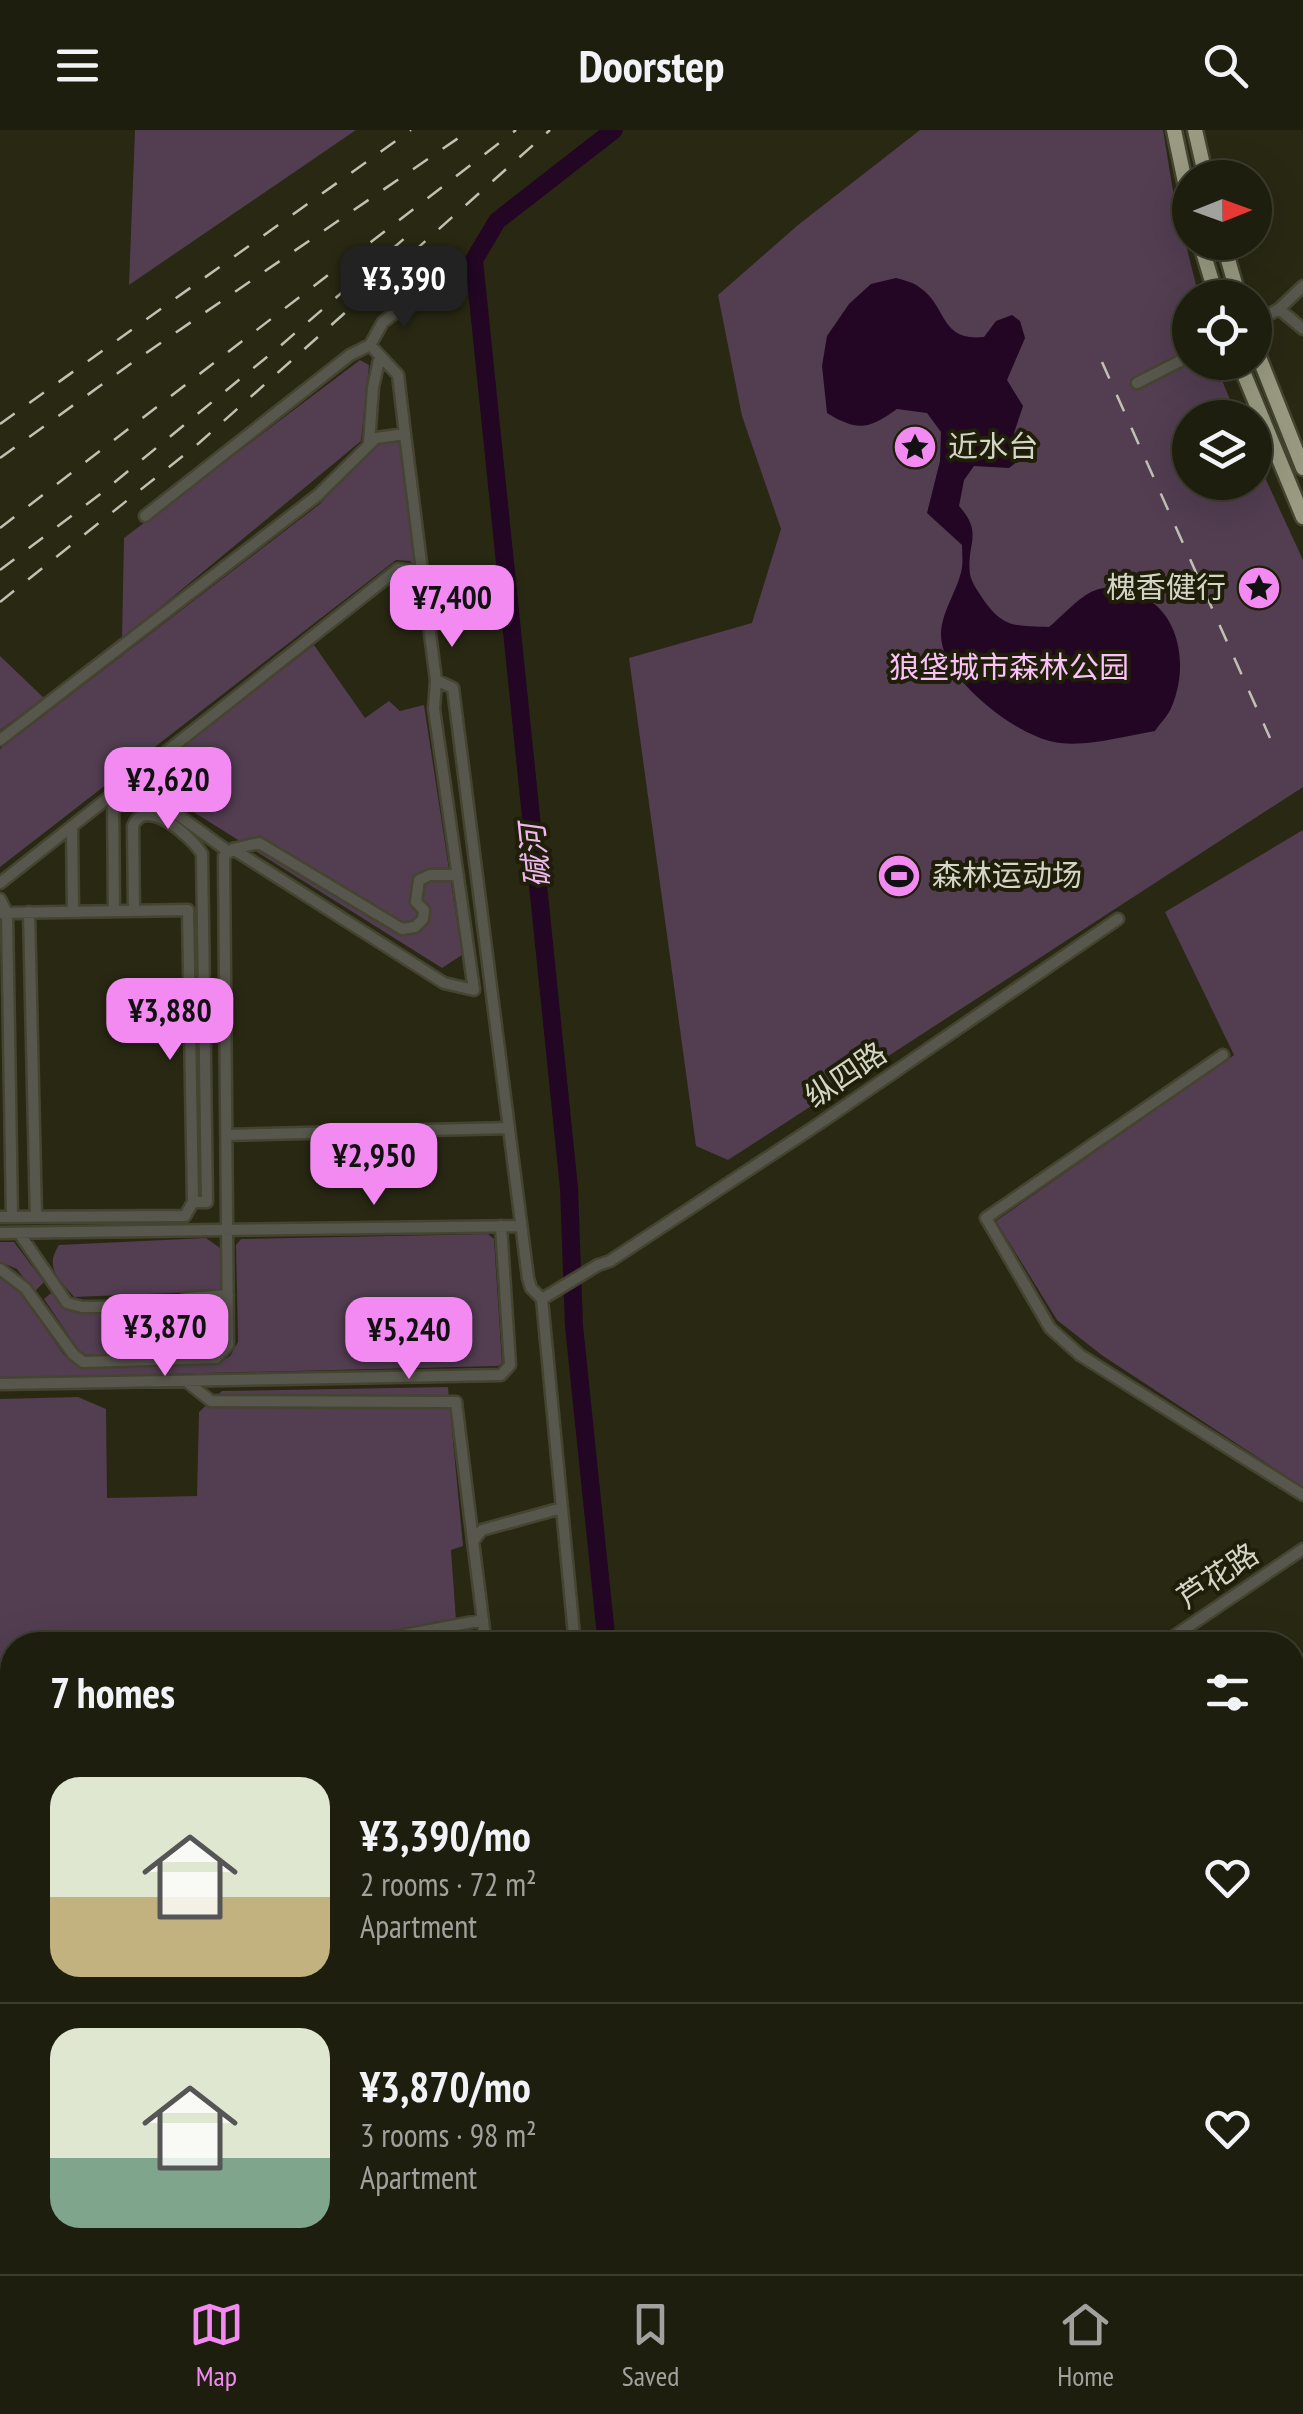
<!DOCTYPE html>
<html lang="en">
<head>
<meta charset="utf-8">
<style>
	:root { --surface:#1e1e0e; --page:#2b2b1c; --text:#f1f3f6; --muted:#a1a29e; --line:#3c3c2e; --accent:#f28af2 }
	body { margin:0; font-family:"PT Sans Narrow","Noto Sans SC",sans-serif; background:var(--page); color:var(--text); height:100vh; display:flex; flex-direction:column; font-size:38px; white-space:nowrap }
	* { box-sizing:border-box; margin:0 }
	p { font-size:32px; color:var(--muted) }
	.icon { flex:none; width:55px; height:55px; fill:none; stroke:currentColor; stroke-width:2; stroke-linecap:round; stroke-linejoin:round }
	.map { position:relative; flex:1; overflow:hidden }
	.panel { position:absolute; left:0px; top:1502px; width:1305px; height:642px; display:flex; flex-direction:column; background:var(--surface); border-radius:40px 40px 0 0; box-shadow:0 10px 40px #0002,0 0 0 2px var(--line) }
	.panel>* { flex:none }
	.needle { width:65px; rotate:89deg }
	.controls { position:absolute; left:1172px; top:30px; display:grid; gap:20px }
	.controls a { display:grid; place-items:center; width:100px; height:100px; border-radius:50%; background:var(--surface); box-shadow:0 10px 40px #0002,0 0 0 2px var(--line); font-size:50px }
	.price { position:absolute; translate:-50% -85px; padding:0 22px; border-radius:20px; background:var(--accent); color:#111; font-size:32px; line-height:65px; filter:drop-shadow(0 2px 5px #0008) }
	.price::after { content:''; position:absolute; left:50%; top:60px; width:30px; height:22px; margin-left:-15px; background:inherit; clip-path:polygon(0 0,100% 0,50% 100%) }
	.price.on { background:#222; color:#fff }
	ul { padding:0; list-style:none }
	li { display:flex; align-items:center; gap:30px; height:250px; padding:0 50px }
	li+li { border-top:2px solid var(--line) }
	li span { display:grid; place-items:center; flex:none; width:280px; height:200px; border-radius:30px; color:#555 }
	li>.icon { margin-inline-start:auto }
	span .icon { width:120px; height:120px; fill:#fffc; stroke-width:1 }
	li b { font-size:42px }
	h2 { display:flex; justify-content:space-between; align-items:center; height:120px; padding:0 50px; font-size:42px }
	header { display:flex; justify-content:space-between; align-items:center; height:130px; padding:0 50px; background:var(--surface); font-size:45px; font-weight:800 }
	.tabs { display:flex; justify-content:space-around; align-items:center; height:140px; border-top:2px solid var(--line); background:var(--surface); font-size:28px; color:var(--muted) }
	.tabs a { display:grid; justify-items:center; gap:5px }
	.tabs .on { color:var(--accent) }
	.map>svg:first-child { display:block }
	.green { fill:#523d51 }
	.water { fill:#230624 }
	.lines { fill:none; stroke-linecap:round; stroke-linejoin:round }
	.river { stroke:#230624; stroke-width:18 }
	.minor-casing { stroke:#444430; stroke-width:15 }
	.highway-casing { stroke:#444430; stroke-width:19 }
	.minor { stroke:#57574d; stroke-width:10 }
	.highway { stroke:#999a81; stroke-width:14 }
	.rail { stroke:#c1c1b3; stroke-width:2.5; stroke-dasharray:18 18; stroke-linecap:butt }
	.labels { text-anchor:middle; stroke-width:8; stroke-linejoin:round; paint-order:stroke }
	.poi-label { font-size:30px; fill:#d4d4c7; stroke:#1e1e09; text-anchor:start }
	.park-label { font-size:30px; fill:#fbc1f9; stroke:#1e1e09 }
	.street-label { font-size:30px; fill:#d4d4c7; stroke:#1e1e09 }
	.water-label { font-size:32px; font-style:italic; fill:#f0b7ef; stroke:#1e1e09 }
</style>
</head>
<body>
<header><svg class="icon" aria-label="menu" viewBox="0 0 24 24"><path d="M4 6h16M4 12h16M4 18h16"/></svg>Doorstep<svg class="icon" aria-label="search" viewBox="0 0 24 24"><circle cx="10" cy="10" r="6"/><path d="M15 15l6 6"/></svg></header>
<div class="map">
<svg width="1303" height="2144" viewBox="0 0 1303 2144">
	<rect width="100%" height="100%" fill="#282813"/>
	<path class="green" d="M135,0h221l-227,155z
		M920,0h243l11,67 25,100 -9,1v64l25,1 22,54 -47,1v64h65v-26l48,104v227l-575,373 -32,-14 -67,-488 123,-35 29,-94 -39,-113 -24,-121 80,-70z
		M360,230l9,5 -8,76 -239,198 2,-101z
		M390,311l11,2 16,126 -7,-8 -14,-1 -396,307v-118l320,-245 51,-56z
		M314,515l51,73 24,-17 11,10 24,-6 38,250 -20,13 -301,-189z
		M0,526l44,42 -44,32z
		M1303,700v657l-200,-131 -46,-36 -61,-99 238,-166 -69,-143z
		M488,1104l6,5 8,124 -4,3 -498,12v-102l17,12 47,67 21,12 134,-4 11,-7 8,-14 -2,-97 5,-6z
		M206,1108l14,10v43l-146,6c-15,-18 -30,-29 -15,-52z
		M0,1112h14l30,40 -10,10 -17,-23 -17,-7z
		M51,1163c23,21 39,22 69,19l7,12 63,-1 1,-19 29,-2 -2,45 -11,6 -125,2 -38,-56z
		M448,1257l15,159 -12,4 5,71 -146,24h-188l-2,-3 -2,3h-106v42l-12,4v-292l78,-2 28,12 1,89 90,-2 2,-84 23,-21z
		M1303,1835v309h-244l6,-12h227v-292z"/>
	<path class="water" d="M896,148c7,2 17,4 23,9 29,19 20,55 65,50l12,-16 16,-6 8,6 5,17 -18,42 16,26 -9,27 7,13 -3,15 -9,7 -35,-2 -10,14 -5,26c25,28 7,37 11,68 1,7 7,16 11,22 21,32 33,30 68,31 13,-11 27,-27 42,-35 15,-7 30,-5 45,1 44,17 53,72 36,113 -3,9 -12,17 -17,25 -31,5 -70,17 -101,11 -39,-7 -113,-64 -113,-107 0,-23 17,-45 21,-67 1,-7 0,-16 0,-23l-35,-32 13,-52 1,-29 -14,-19 -30,-4c-28,20 -39,23 -70,4l-5,-47 5,-30 22,-32 22,-20z"/>
	<g class="lines">
		<path class="river" d="M607,1515l-33,-319 -5,-138 -95,-928 23,-39 117,-91
			M653,2144l1,-12"/>
		<g class="minor-casing">
			<path id="minor" d="M1279,179l24,20
				M1255,192l24,-13 24,-23
				M370,215l13,-23 33,-25
				M1137,253l53,-27
				M369,313l4,-56 7,-31
				M145,386l205,-161 20,-10 28,30 7,59
				M0,610l318,-245 58,-57 29,-4 18,145
				M130,650l99,72
				M113,664l1,117
				M72,696l1,86
				M233,719l26,-6 143,86 13,-2 8,-8 1,-9 -8,-8 3,-22 11,-5h28
				M0,753l398,-314 16,2 9,9 13,100 17,8 75,590 3,10 11,11 33,346
				M0,769l7,14 5,304
				M134,781l-1,-85c12,-31 59,11 69,28l5,348h-14
				M29,782l7,305
				M0,783l188,-3 5,292 -8,14 -185,1
				M1223,925l-237,163 64,110 30,27 223,140
				M227,1005l282,-7
				M0,1103l521,-7
				M19,1103l48,70 15,4h96l8,-9 42,-3
				M0,1139l25,19 48,66 10,8 133,-4 12,-13 -4,-489 9,-7 211,134 30,7 -40,-281 2,-29
				M542,1169l56,-34 12,-4 210,-138 298,-204
				M186,1251l25,20 245,1 17,139
				M0,1254l501,-9 9,-10 -9,-139
				M351,1515l132,-25
				M486,1515l-13,-104 9,-11 80,-22
				M1161,1515l142,-96
				M0,1569l12,-3
				M0,1683h12
				M0,1710h12
				M0,1998l12,1
				M0,2027h12
				M73,2144v-12
				M188,2144v-12
				M332,2144v-12
				M584,2144l1,-12
				M626,2144l2,-12"/>
		</g>
		<g class="highway-casing">
			<path id="highway" d="M1174,0l16,76
				M1195,0l11,48
				M1200,112l17,56
				M1223,112l16,56
				M1255,217l48,121
				M1239,232l64,155"/>
		</g>
		<use href="#minor" class="minor"/>
		<use href="#highway" class="highway"/>
		<path class="rail" d="M1102,232l168,376
			M0,294l411,-294
			M0,328l136,-98 334,-230
			M0,398l516,-398
			M0,440l99,-75 180,-148 134,-116
			M0,472l199,-159 351,-313"/>
	</g>
	<defs>
		<g id="sight-disc" transform="scale(2.25)"><circle r="9.5" fill="#f28af2" stroke="#1e1e09"/><path d="M0-6L1.8-2.2L6-1.7L2.9 1.2L3.7 5.4L0 3.3L-3.7 5.4L-2.9 1.2L-6-1.7L-1.8-2.2Z" fill="#111"/></g>
		<g id="stadium-disc" transform="scale(2.25)"><circle r="9.5" fill="#f28af2" stroke="#1e1e09"/><path d="M0-5a6.5 5 0 1 0 0 10a6.5 5 0 1 0 0-10ZM-3.5-1.8h7v3.6h-7Z" fill="#111"/></g>
	</defs>
	<g fill-rule="evenodd">
		<use href="#sight-disc" x="915" y="317"/>
		<use href="#sight-disc" x="1259" y="458"/>
		<use href="#stadium-disc" x="899" y="746"/>
	</g>
	<g class="labels">
		<g class="poi-label">
			<text x="948" y="327">近水台</text>
			<text x="1226" y="468" text-anchor="end">槐香健行</text>
			<text x="932" y="756">森林运动场</text>
		</g>
		<g class="park-label">
			<text x="1009" y="548">狼垡城市森林公园</text>
		</g>
		<g class="street-label">
			<text transform="translate(846 945) rotate(-34)" y="10">纵四路</text>
			<text transform="translate(1218 1446) rotate(-34)" y="10">芦花路</text>
		</g>
		<g class="water-label">
			<text transform="translate(535 726) rotate(-96)" y="11">碱河</text>
		</g>
	</g>
</svg>
<div class="controls">
<a><svg class="needle" viewBox="-14 -14 28 28"><path d="M0-13l5 13h-10z" fill="#e53935"/><path d="M0 13l5-13h-10z" fill="#a1a29e"/></svg></a>
<a><svg class="icon" aria-label="locate" viewBox="0 0 24 24"><circle cx="12" cy="12" r="6"/><path d="M12 2v4M12 18v4M2 12h4M18 12h4"/></svg></a>
<a><svg class="icon" aria-label="layers" viewBox="0 0 24 24"><path d="M12 4l9 5-9 5-9-5zM3 14l9 5 9-5"/></svg></a>
</div>
<b class="price on" style="left:404px;top:201px">¥3,390</b>
<b class="price" style="left:452px;top:520px">¥7,400</b>
<b class="price" style="left:168px;top:702px">¥2,620</b>
<b class="price" style="left:170px;top:933px">¥3,880</b>
<b class="price" style="left:374px;top:1078px">¥2,950</b>
<b class="price" style="left:165px;top:1249px">¥3,870</b>
<b class="price" style="left:409px;top:1252px">¥5,240</b>
<section class="panel">
<h2>7 homes<svg class="icon" aria-label="filters" viewBox="0 0 24 24"><path d="M4 7h16M4 17h16"/><circle cx="9" cy="7" r="2"/><circle cx="15" cy="17" r="2"/></svg></h2>
<ul>
<li><span style="background:linear-gradient(#dfe7d0 60%,#c2b280 0)"><svg class="icon" aria-label="home" viewBox="0 0 24 24"><path d="M3 11l9-7 9 7M6 9v11h12V9"/></svg></span><div><b>¥3,390/mo</b><p>2 rooms · 72 m²</p><p>Apartment</p></div><svg class="icon" aria-label="heart" viewBox="0 0 24 24"><path d="M12 20l-8-8c-3-5 5-10 8-4 3-6 11-1 8 4z"/></svg></li>
<li><span style="background:linear-gradient(#dfe7d0 65%,#7fa58c 0)"><svg class="icon" aria-label="home" viewBox="0 0 24 24"><path d="M3 11l9-7 9 7M6 9v11h12V9"/></svg></span><div><b>¥3,870/mo</b><p>3 rooms · 98 m²</p><p>Apartment</p></div><svg class="icon" aria-label="heart" viewBox="0 0 24 24"><path d="M12 20l-8-8c-3-5 5-10 8-4 3-6 11-1 8 4z"/></svg></li>
</ul>
</section>
</div>
<nav class="tabs">
<a class="on"><svg class="icon" aria-label="map" viewBox="0 0 24 24"><path d="M3 6l6-2 6 2 6-2v14l-6 2-6-2-6 2zM9 4v14M15 6v14"/></svg>Map</a>
<a><svg class="icon" aria-label="saved" viewBox="0 0 24 24"><path d="M7 4h10v16l-5-4-5 4z"/></svg>Saved</a>
<a><svg class="icon" aria-label="home" viewBox="0 0 24 24"><path d="M3 11l9-7 9 7M6 9v11h12V9"/></svg>Home</a>
</nav>
</body>
</html>
